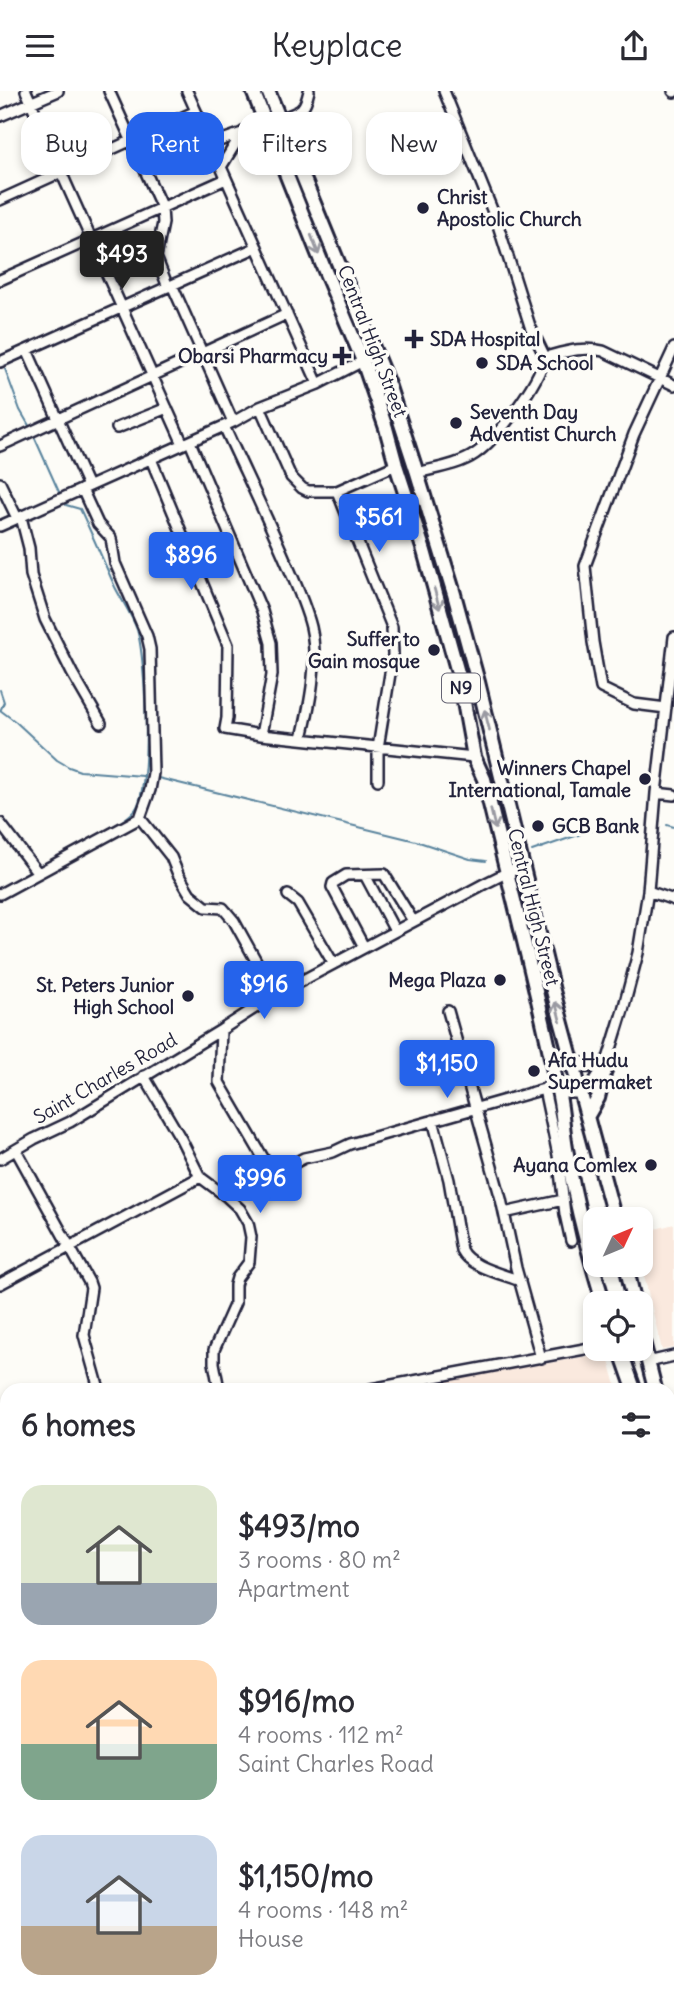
<!DOCTYPE html>
<html lang="en">
<head>
<meta charset="utf-8">
<style>
	:root { --surface:#fff; --page:#f2f2f3; --text:#2b2b33; --muted:#7c7c81; --accent:#2563eb }
	body { margin:0; font-family:Delius,sans-serif; background:var(--page); color:var(--text); height:100vh; display:flex; flex-direction:column; font-size:26px; white-space:nowrap }
	* { box-sizing:border-box; margin:0 }
	p { font-size:23px; color:var(--muted) }
	.icon { flex:none; width:38px; height:38px; fill:none; stroke:currentColor; stroke-width:2; stroke-linecap:round; stroke-linejoin:round }
	.map { position:relative; flex:1; overflow:hidden }
	.sheet { position:absolute; left:0px; top:1292px; width:676px; height:625px; display:flex; flex-direction:column; background:var(--surface); border-radius:21px 21px 0 0; box-shadow:0 4px 10px #0003 }
	.sheet>* { flex:none }
	.top-card { position:absolute; left:21px; top:21px; width:634px; height:63px; display:flex; gap:14px }
	.needle { width:46px; rotate:46deg }
	.controls { position:absolute; left:583px; top:1116px; display:grid; gap:14px }
	.controls a { display:grid; place-items:center; width:70px; height:70px; border-radius:14px; background:var(--surface); box-shadow:0 4px 10px #0003; font-size:35px }
	.price { position:absolute; translate:-50% -60px; padding:0 16px; border-radius:7px; background:var(--accent); color:#fff; font-size:23px; line-height:46px; filter:drop-shadow(0 2px 4px #0008) }
	.price::after { content:''; position:absolute; left:50%; top:42px; width:21px; height:16px; margin-left:-10px; background:inherit; clip-path:polygon(0 0,100% 0,50% 100%) }
	.price.selected { background:#222; color:#fff }
	ul { padding:0; list-style:none }
	li { display:flex; align-items:center; gap:21px; height:175px; padding:0 21px }
	li span { display:grid; place-items:center; flex:none; width:196px; height:140px; border-radius:21px; color:#555 }
	li>.icon { margin-inline-start:auto }
	span .icon { width:84px; height:84px; fill:#fffc; stroke-width:1 }
	li b { font-size:30px }
	h2 { display:flex; justify-content:space-between; align-items:center; height:84px; padding:0 21px; font-size:30px }
	.tag { padding:0 24px; border-radius:21px; background:var(--surface); box-shadow:0 4px 10px #0003; font-size:24px; line-height:63px }
	.tag.selected { background:var(--accent); color:#fff }
	header { display:flex; justify-content:space-between; align-items:center; height:91px; padding:0 21px; background:var(--surface); font-size:32px; font-weight:600 }
	.map>svg:first-child { display:block }
	.built { fill:#fae9de }
	.lines { fill:none; stroke-linecap:round; stroke-linejoin:round }
	.stream { stroke:#59839d; stroke-width:2 }
	.minor-casing { stroke:#22223b; stroke-width:14 }
	.highway-casing { stroke:#22223b; stroke-width:18 }
	.minor { stroke:#fdfcf7; stroke-width:9 }
	.highway { stroke:#fdfcf7; stroke-width:12 }
	.oneway { stroke:#9a9aa2 }
	.poi-dot { fill:#22223b; stroke:#fdfcf7; stroke-width:2.5 }
	.labels { text-anchor:middle; stroke-width:7; stroke-linejoin:round; paint-order:stroke }
	.shield { fill:#fdfcf7; stroke:#646373; stroke-width:2 }
	.shield-label { font-size:18px; font-weight:bold; fill:#22223b }
	.poi-label { font-size:19px; font-weight:bold; fill:#22223b; stroke:#fdfcf7; text-anchor:start }
	.street-label { font-size:19px; fill:#22223b; stroke:#fdfcf7 }
</style>
</head>
<body>
<header><svg class="icon" aria-label="menu" viewBox="0 0 24 24"><path d="M4 6h16M4 12h16M4 18h16"/></svg>Keyplace<svg class="icon" aria-label="share" viewBox="0 0 24 24"><path d="M12 15V3M7 8l5-5 5 5M5 13v7h14v-7"/></svg></header>
<div class="map">
<svg width="674" height="1916" viewBox="0 0 674 1916">
	<rect width="100%" height="100%" fill="#fdfcf7"/>
	<filter id="ink" filterUnits="userSpaceOnUse"><feTurbulence type="fractalNoise" baseFrequency=".0143" numOctaves="2"/><feDisplacementMap in="SourceGraphic" scale="14" xChannelSelector="R" yChannelSelector="G"/><feConvolveMatrix kernelMatrix="1 2 1 2 8 2 1 2 1" color-interpolation-filters="sRGB"/></filter>
	<g filter="url(#ink)">
		<path class="built" d="M674,1133v124l-12,2 -21,-87v-30z
			M607,1262l10,36h-249l69,-7z
			M7,1483v176l-7,2v-175z"/>
		<g class="lines">
			<path class="stream" d="M5,278l15,41 11,19
				M33,343l26,58
				M0,599l4,12 -3,7
				M0,619l16,12 41,38 12,7 11,4 63,5
				M158,687l258,63 54,18 16,2
				M667,734l7,2
				M532,760l75,-26 24,2
				M38,776c24,-13 81,-38 97,-57 17,-21 11,-152 2,-180 -5,-15 -15,-29 -22,-43 -11,-25 -22,-50 -33,-74l-2,-4 -14,-4
				M0,797l30,-17"/>
			<g class="minor-casing">
				<path id="minor" d="M26,0l35,81 122,272
					M109,0l53,117 1,15 -7,34 12,30
					M187,0l131,293
					M444,0l53,131 33,104 15,31c20,-5 38,-11 58,-6l71,34
					M673,0l1,1
					M0,25l58,-25
					M279,28c21,-8 25,-6 30,-28
					M211,53l31,-11 22,-16
					M221,76l21,-34
					M0,109l196,-89
					M0,189l226,-101
					M172,194l61,137
					M27,259l61,136
					M0,271l257,-115
					M260,316l31,70 11,11 6,3h29l59,-26
					M224,335c20,44 41,87 60,131 10,23 21,46 27,70 8,35 -1,77 -9,111
					M117,337l50,-20
					M190,351l72,169 9,32 1,32 -11,60
					M0,355l287,-132
					M151,368l77,186 -1,73 -2,11 36,6 213,22
					M417,382c19,-5 42,-8 58,-19 23,-16 63,-70 70,-97
					M0,392l17,35
					M82,398l16,35 13,14 4,25 32,73 3,13 3,124 -3,17 -10,28 31,39 7,17 12,20 16,13 17,1 11,13 41,74
					M337,400l55,136 1,28 -15,93v32
					M21,426l8,31 2,27 14,44 27,54 29,50
					M0,435l233,-104 27,-15 58,-23 45,-23
					M666,617l-32,-4 -33,-16 -8,-46 -8,-76 49,-132 40,-86
					M656,702l18,2
					M0,732l38,50
					M365,784l30,56
					M648,800l26,9
					M0,803l140,-76
					M288,804l10,8 35,60
					M364,856l-32,-60 1,-4 13,-8 38,-1 29,47
					M448,920l53,188 15,69 25,90
					M221,939l-2,52 46,79 7,9 5,2 27,-14 29,-6 17,-8 194,-55 11,-9
					M144,985l37,63 19,38 27,20 13,12 8,14 3,14 -2,25 -12,16 -2,7v18l-21,47v13l5,26
					M544,998l14,66 7,59 6,27
					M558,1002h22l13,-10 14,-21 16,-52 15,-57 10,-62 8,-98 18,-156
					M433,1029l16,60 12,70c8,17 42,24 59,31
					M16,1059l73,132 2,6 -7,47 15,54
					M0,1068l34,-20 36,-17 151,-92 54,-35 209,-111 22,-11 16,-6
					M504,1122l59,-13
					M0,1193l200,-107
					M648,1271l26,-6
					M371,1298l224,-42
					M668,1562l6,-1
					M668,1579l6,-3
					M0,1673l7,-1
					M0,1698l7,46
					M668,1841l6,-2
					M32,1909l1,7
					M173,1909l1,7
					M326,1909l1,7
					M445,1909l2,7
					M663,1909l2,7
					M138,1916l4,-7
					M282,1916l8,-7"/>
			</g>
			<g class="highway-casing">
				<path id="highway" d="M253,0l72,180 38,90 23,67 10,37 28,86 36,129 14,77 10,22c25,105 54,210 75,317 4,19 4,39 8,58 9,51 22,101 37,150
					M268,0l121,296 28,86 37,121 24,88 74,305 63,233
					M572,976l13,-2 19,1
					M587,1026l11,-19 9,-36
					M626,1174l9,39
					M640,1239l15,59
					M620,1258l14,40
					M668,1357l6,25
					M668,1419l6,24"/>
			</g>
			<use href="#minor" class="minor"/>
			<use href="#highway" class="highway"/>
		</g>
		<defs><path id="oneway-shaft" d="M-6 0H5M1.5-3L5.5 0L1.5 3" fill="none" stroke-width="1.6" stroke-linecap="round" stroke-linejoin="round" transform="scale(1.75)"/></defs>
		<g class="oneway">
			<use href="#oneway-shaft" transform="translate(315 154) rotate(69)"/>
			<use href="#oneway-shaft" transform="translate(437 508) rotate(75)"/>
			<use href="#oneway-shaft" transform="translate(487 629) rotate(-104)"/>
			<use href="#oneway-shaft" transform="translate(493 728) rotate(77)"/>
			<use href="#oneway-shaft" transform="translate(558 921) rotate(-104)"/>
		</g>
	</g>
	<g class="poi-dot">
		<circle cx="423" cy="117" r="7"/>
		<path d="M410.5 237.5h7v7h7v7h-7v7h-7v-7h-7v-7h7z"/>
		<path d="M338.5 254.5h7v7h7v7h-7v7h-7v-7h-7v-7h7z"/>
		<circle cx="482" cy="272" r="7"/>
		<circle cx="456" cy="332" r="7"/>
		<circle cx="434" cy="559" r="7"/>
		<circle cx="645" cy="688" r="7"/>
		<circle cx="538" cy="735" r="7"/>
		<circle cx="500" cy="889" r="7"/>
		<circle cx="188" cy="905" r="7"/>
		<circle cx="534" cy="980" r="7"/>
		<circle cx="651" cy="1074" r="7"/>
	</g>
	<g class="labels">
		<rect class="shield" x="442" y="582.5" width="38" height="29" rx="5"/>
		<g class="shield-label">
			<text x="461" y="603">N9</text>
		</g>
		<g class="poi-label">
			<text x="437" y="113">Christ<tspan x="437" dy="22">Apostolic Church</tspan></text>
			<text x="430" y="255">SDA Hospital</text>
			<text x="328" y="272" text-anchor="end">Obarsi Pharmacy</text>
			<text x="496" y="279">SDA School</text>
			<text x="470" y="328">Seventh Day<tspan x="470" dy="22">Adventist Church</tspan></text>
			<text x="420" y="555" text-anchor="end">Suffer to<tspan x="420" dy="22">Gain mosque</tspan></text>
			<text x="631" y="684" text-anchor="end">Winners Chapel<tspan x="631" dy="22">International, Tamale</tspan></text>
			<text x="552" y="742">GCB Bank</text>
			<text x="486" y="896" text-anchor="end">Mega Plaza</text>
			<text x="174" y="901" text-anchor="end">St. Peters Junior<tspan x="174" dy="22">High School</tspan></text>
			<text x="548" y="976">Afa Hudu<tspan x="548" dy="22">Supermaket</tspan></text>
			<text x="637" y="1081" text-anchor="end">Ayana Comlex</text>
		</g>
		<g class="street-label">
			<text transform="translate(373 250) rotate(69)" y="7">Central High Street</text>
			<text transform="translate(534 816) rotate(76)" y="7">Central High Street</text>
			<text transform="translate(105 987) rotate(-30)" y="7">Saint Charles Road</text>
		</g>
	</g>
</svg>
<div class="controls">
<a><svg class="needle" viewBox="-14 -14 28 28"><path d="M0-13l5 13h-10z" fill="#e53935"/><path d="M0 13l5-13h-10z" fill="#7c7c81"/></svg></a>
<a><svg class="icon" aria-label="locate" viewBox="0 0 24 24"><circle cx="12" cy="12" r="6"/><path d="M12 2v4M12 18v4M2 12h4M18 12h4"/></svg></a>
</div>
<b class="price selected" style="left:122px;top:200px">$493</b>
<b class="price" style="left:379px;top:463px">$561</b>
<b class="price" style="left:191px;top:501px">$896</b>
<b class="price" style="left:264px;top:930px">$916</b>
<b class="price" style="left:447px;top:1009px">$1,150</b>
<b class="price" style="left:260px;top:1124px">$996</b>
<div class="top-card">
<a class="tag">Buy</a>
<a class="tag selected">Rent</a>
<a class="tag">Filters</a>
<a class="tag">New</a>
</div>
<section class="sheet">
<h2>6 homes<svg class="icon" aria-label="filters" viewBox="0 0 24 24"><path d="M4 7h16M4 17h16"/><circle cx="9" cy="7" r="2"/><circle cx="15" cy="17" r="2"/></svg></h2>
<ul>
<li><span style="background:linear-gradient(#dfe7d0 70%,#9aa5b1 0)"><svg class="icon" aria-label="home" viewBox="0 0 24 24"><path d="M3 11l9-7 9 7M6 9v11h12V9"/></svg></span><div><b>$493/mo</b><p>3 rooms · 80 m²</p><p>Apartment</p></div></li>
<li><span style="background:linear-gradient(#ffd9b3 60%,#7fa58c 0)"><svg class="icon" aria-label="home" viewBox="0 0 24 24"><path d="M3 11l9-7 9 7M6 9v11h12V9"/></svg></span><div><b>$916/mo</b><p>4 rooms · 112 m²</p><p>Saint Charles Road</p></div></li>
<li><span style="background:linear-gradient(#c9d6e8 65%,#b9a48a 0)"><svg class="icon" aria-label="home" viewBox="0 0 24 24"><path d="M3 11l9-7 9 7M6 9v11h12V9"/></svg></span><div><b>$1,150/mo</b><p>4 rooms · 148 m²</p><p>House</p></div></li>
</ul>
</section>
</div>
</body>
</html>
